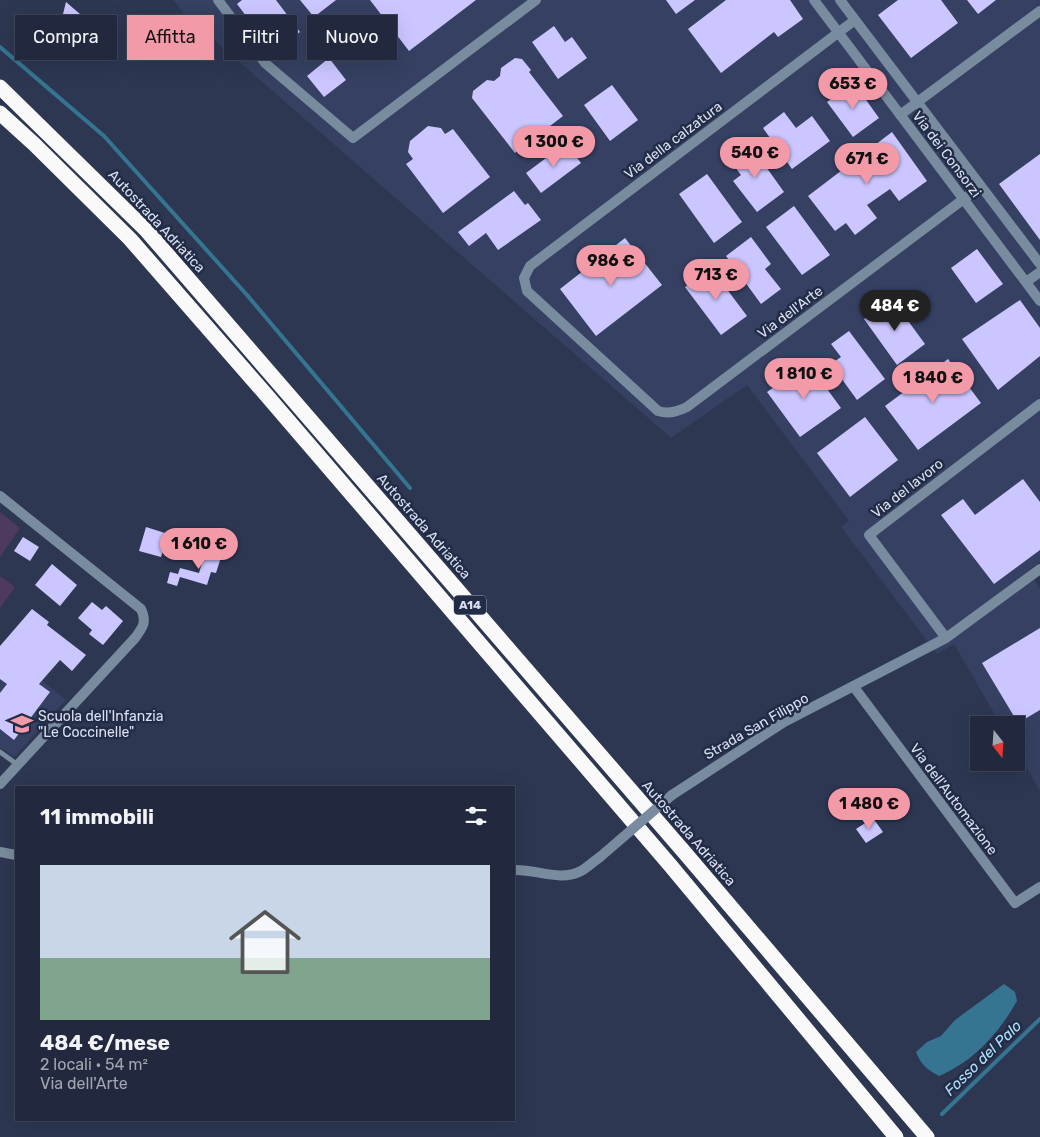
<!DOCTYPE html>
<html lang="it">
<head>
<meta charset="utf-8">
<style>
	:root { --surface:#22293e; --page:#2a3145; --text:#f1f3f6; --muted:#a2a6b0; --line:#3f4558; --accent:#f39aa9 }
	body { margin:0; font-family:Rubik,sans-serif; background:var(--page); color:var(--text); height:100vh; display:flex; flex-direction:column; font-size:19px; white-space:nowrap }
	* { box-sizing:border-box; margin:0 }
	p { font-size:16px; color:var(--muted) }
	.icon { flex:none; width:28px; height:28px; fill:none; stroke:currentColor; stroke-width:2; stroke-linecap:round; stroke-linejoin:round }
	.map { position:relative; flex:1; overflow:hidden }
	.drawer { position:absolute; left:15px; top:786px; width:500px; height:335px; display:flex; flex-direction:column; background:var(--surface); border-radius:0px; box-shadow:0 5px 20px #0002,0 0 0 1px var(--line) }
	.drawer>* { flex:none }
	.guide { position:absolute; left:15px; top:15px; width:500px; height:45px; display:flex; gap:10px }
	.needle { width:32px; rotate:163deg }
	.buttons { position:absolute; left:970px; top:716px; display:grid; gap:10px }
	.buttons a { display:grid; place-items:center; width:55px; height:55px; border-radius:0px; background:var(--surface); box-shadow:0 5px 20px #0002,0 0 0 1px var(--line); font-size:25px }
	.price { position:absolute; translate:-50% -42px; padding:0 11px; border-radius:18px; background:var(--accent); color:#111; font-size:16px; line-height:32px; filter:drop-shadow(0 1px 2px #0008) }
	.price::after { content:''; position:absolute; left:50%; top:30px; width:15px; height:11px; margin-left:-8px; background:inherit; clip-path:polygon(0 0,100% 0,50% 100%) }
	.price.current { background:#222; color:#fff }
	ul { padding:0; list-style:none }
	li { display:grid; align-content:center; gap:10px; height:265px; padding:0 25px }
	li+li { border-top:1px solid var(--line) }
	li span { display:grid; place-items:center; height:155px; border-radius:0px; color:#555 }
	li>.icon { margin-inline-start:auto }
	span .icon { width:90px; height:90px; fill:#fffc; stroke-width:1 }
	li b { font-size:21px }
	h2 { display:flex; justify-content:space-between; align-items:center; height:60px; padding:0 25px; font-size:21px }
	.pill { padding:0 18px; border-radius:0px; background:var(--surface); box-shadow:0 5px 20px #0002,0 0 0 1px var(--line); font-size:18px; line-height:45px }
	.pill.current { background:var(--accent); color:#111 }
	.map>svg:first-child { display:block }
	.built { fill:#354062 }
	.green { fill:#4e3a5e }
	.water { fill:#357591 }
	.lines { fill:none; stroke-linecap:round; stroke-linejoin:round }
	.stream { stroke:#357591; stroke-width:4 }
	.building { fill:#cbc6ff }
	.lane { stroke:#798b9e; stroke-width:5 }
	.street { stroke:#798b9e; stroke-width:10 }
	.highway { stroke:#f9f9f9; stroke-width:15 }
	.street-bridge { stroke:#798b9e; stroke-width:10 }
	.labels { text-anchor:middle; stroke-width:5; stroke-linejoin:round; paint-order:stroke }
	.shield { fill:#232c47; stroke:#a2aabe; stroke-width:1 }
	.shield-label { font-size:12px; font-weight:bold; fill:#d9e0f1 }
	.street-label { font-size:14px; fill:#d9e0f1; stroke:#232c47 }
	.poi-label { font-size:14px; fill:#d9e0f1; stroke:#232c47; text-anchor:start }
	.water-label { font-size:15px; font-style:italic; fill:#ade2fc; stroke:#232c47 }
</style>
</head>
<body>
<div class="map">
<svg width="1040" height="1137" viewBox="0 0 1040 1137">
	<rect width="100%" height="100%" fill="#2d3752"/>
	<path class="built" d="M174,0h866v562l-11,8 11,19v202l-24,-41v-25h-15l-47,-81 -17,10 -96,-127 8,-6 -102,-136 -76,53 -488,-425z
		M0,646l66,54 -52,57 -14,-10z"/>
	<path class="green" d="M0,512l20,16 -20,29z
		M0,576l15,11 -15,21z"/>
	<path class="water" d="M1004,984l11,8 2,9c-18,32 -44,61 -78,75 -11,-6 -18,-11 -23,-24l11,-10 14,-6 14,-16z"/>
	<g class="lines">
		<path class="stream" d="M0,47l104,89 143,159 163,193
			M942,1114l98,-95"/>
	</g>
	<path class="building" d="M242,0h34l24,32 -27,20 -36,-48z
		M300,0h36l-22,17z
		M370,0h106l-67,51z
		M666,0h29l-19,14z
		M726,0h64l13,19 -25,18 -4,-5 -53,41 -33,-44z
		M898,0h43l17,23 -47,35 -33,-43z
		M967,0h29l-18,14z
		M66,2l35,30 -9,11 -30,-25z
		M554,26l11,16 7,-5 15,21 -29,21 -26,-37z
		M329,58l17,22 -22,17 -17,-21z
		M515,58l7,1 9,11 -2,2 34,44 -48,37 -43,-55 1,-7 14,-11 7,1 6,-5 1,-8z
		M854,83l25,35 -26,19 -26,-35z
		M612,85l26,35 -28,21 -26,-36z
		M784,112l12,16 16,-12 18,25 -38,28 -29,-41z
		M428,126l13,2 4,6 8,-5 37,48 -47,36 -37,-49 7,-5 -5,-7 2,-11z
		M892,132l35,49 -28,20 -9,-12 -23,16 10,13 -22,17 -9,-12 -11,8 -27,-35z
		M566,143l15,20 -40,30 -15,-20z
		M749,143l35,49 -27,20 -24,-31 8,-6 -12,-16z
		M1040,154v86l-41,-56z
		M707,174l35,48 -28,21 -35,-49z
		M514,191l11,14 3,-2 13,17 -43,30 -12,-17 -17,13 -11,-14z
		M794,206l36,49 -28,20 -36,-48z
		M751,237l20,27 -6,5 16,20 -20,15 -35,-48z
		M625,238l37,47 -66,51 -36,-47z
		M977,249l26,35 -27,19 -25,-35z
		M711,268l36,48 -26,19 -36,-48z
		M892,299l33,45 -28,21 -33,-46z
		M1020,300l20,28v28l-42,34 -36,-51z
		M849,331l36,48 -28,21 -26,-36 10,-7 -10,-13z
		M948,359l33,44 -63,47 -33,-44z
		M808,363l33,45 -41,29 -33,-45z
		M865,417l33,43 -48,37 -33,-44z
		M1023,479l17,23v48l-46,34 -53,-69 22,-16 12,16z
		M146,527l22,7 -7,23 -22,-6z
		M23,537l16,10 -9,14 -16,-10z
		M206,549l16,5 -6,19 -5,-1 -4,13 -27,-8 -3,9 -10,-3 3,-11 8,2 2,-6 19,5z
		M52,564l25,21 -17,21 -25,-21z
		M92,602l10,8 4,-4 17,15 -20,24 -14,-11 3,-4 -14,-12z
		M32,609l17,13 -2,3 39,30 -14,16 -12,-11 -21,24 11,8 -36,48 -14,-11v-36l7,-9 -7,-5v-33z
		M1040,628v82l-22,13 -36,-60z
		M873,818l10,14 -17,11 -10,-14z"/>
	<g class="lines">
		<path class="lane" d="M0,752l18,13"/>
		<path class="street" d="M218,0l47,63 88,75 183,-138
			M814,0l226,301
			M840,0l200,264
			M855,20l-325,246 -6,12 3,13 131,120c11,3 18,1 29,-4l294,-221
			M900,115l140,-104
			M1026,282l14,-10
			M0,496l141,113c6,13 2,18 -6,29l-135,146
			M946,638l-77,-103 171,-131
			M854,687l161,216 25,-16
			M672,795l112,-73 162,-84 94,-69
			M0,852l16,3
			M514,870c22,-1 46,12 67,1 7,-4 13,-10 19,-14"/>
		<path class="highway" d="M0,87l147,144 538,622 242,284
			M0,113l34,31 96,95 138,158 402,468 226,272"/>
		<path class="street-bridge" d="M600,857l72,-62"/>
	</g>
	<defs>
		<g id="school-bare" transform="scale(1.725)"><path d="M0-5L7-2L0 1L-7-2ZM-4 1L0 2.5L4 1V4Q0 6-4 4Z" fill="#f39aa9" stroke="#232c47" stroke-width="2.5" paint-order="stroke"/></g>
	</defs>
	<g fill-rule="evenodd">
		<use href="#school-bare" x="22" y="724"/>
	</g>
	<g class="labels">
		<rect class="shield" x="454" y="595.5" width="32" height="19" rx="4"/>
		<g class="shield-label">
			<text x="470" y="609">A14</text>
		</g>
		<g class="street-label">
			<text transform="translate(673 140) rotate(-37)" y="5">Via della calzatura</text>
			<text transform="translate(947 154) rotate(53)" y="5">Via dei Consorzi</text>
			<text transform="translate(157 221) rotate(47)" y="5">Autostrada Adriatica</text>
			<text transform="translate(790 312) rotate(-37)" y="5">Via dell'Arte</text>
			<text transform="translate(907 488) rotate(-38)" y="5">Via del lavoro</text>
			<text transform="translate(424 526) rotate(49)" y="5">Autostrada Adriatica</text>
			<text transform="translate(756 726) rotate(-30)" y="5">Strada San Filippo</text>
			<text transform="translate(954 799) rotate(53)" y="5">Via dell'Automazione</text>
			<text transform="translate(689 833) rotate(49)" y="5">Autostrada Adriatica</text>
		</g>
		<g class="poi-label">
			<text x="38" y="721">Scuola dell'Infanzia<tspan x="38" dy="16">"Le Coccinelle"</tspan></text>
		</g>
		<g class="water-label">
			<text transform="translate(983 1058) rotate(-44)" y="5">Fosso del Palo</text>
		</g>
	</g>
</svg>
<div class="buttons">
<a><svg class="needle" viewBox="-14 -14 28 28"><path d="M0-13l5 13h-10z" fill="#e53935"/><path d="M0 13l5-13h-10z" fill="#a2a6b0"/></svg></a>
</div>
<b class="price" style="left:853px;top:110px">653 €</b>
<b class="price" style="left:554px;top:168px">1 300 €</b>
<b class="price" style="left:755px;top:179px">540 €</b>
<b class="price" style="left:867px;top:185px">671 €</b>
<b class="price" style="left:611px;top:287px">986 €</b>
<b class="price" style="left:716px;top:301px">713 €</b>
<b class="price current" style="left:895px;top:332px">484 €</b>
<b class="price" style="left:804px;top:400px">1 810 €</b>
<b class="price" style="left:933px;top:404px">1 840 €</b>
<b class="price" style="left:199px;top:570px">1 610 €</b>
<b class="price" style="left:869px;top:830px">1 480 €</b>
<div class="guide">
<a class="pill">Compra</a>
<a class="pill current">Affitta</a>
<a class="pill">Filtri</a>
<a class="pill">Nuovo</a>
</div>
<section class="drawer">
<h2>11 immobili<svg class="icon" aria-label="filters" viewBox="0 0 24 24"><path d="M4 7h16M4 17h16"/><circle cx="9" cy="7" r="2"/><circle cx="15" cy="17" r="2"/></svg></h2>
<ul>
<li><span style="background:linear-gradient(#c9d6e8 60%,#7fa58c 0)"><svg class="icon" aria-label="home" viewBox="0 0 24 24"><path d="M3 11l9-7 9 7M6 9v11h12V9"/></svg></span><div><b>484 €/mese</b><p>2 locali · 54 m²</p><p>Via dell'Arte</p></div></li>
</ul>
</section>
</div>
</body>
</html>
